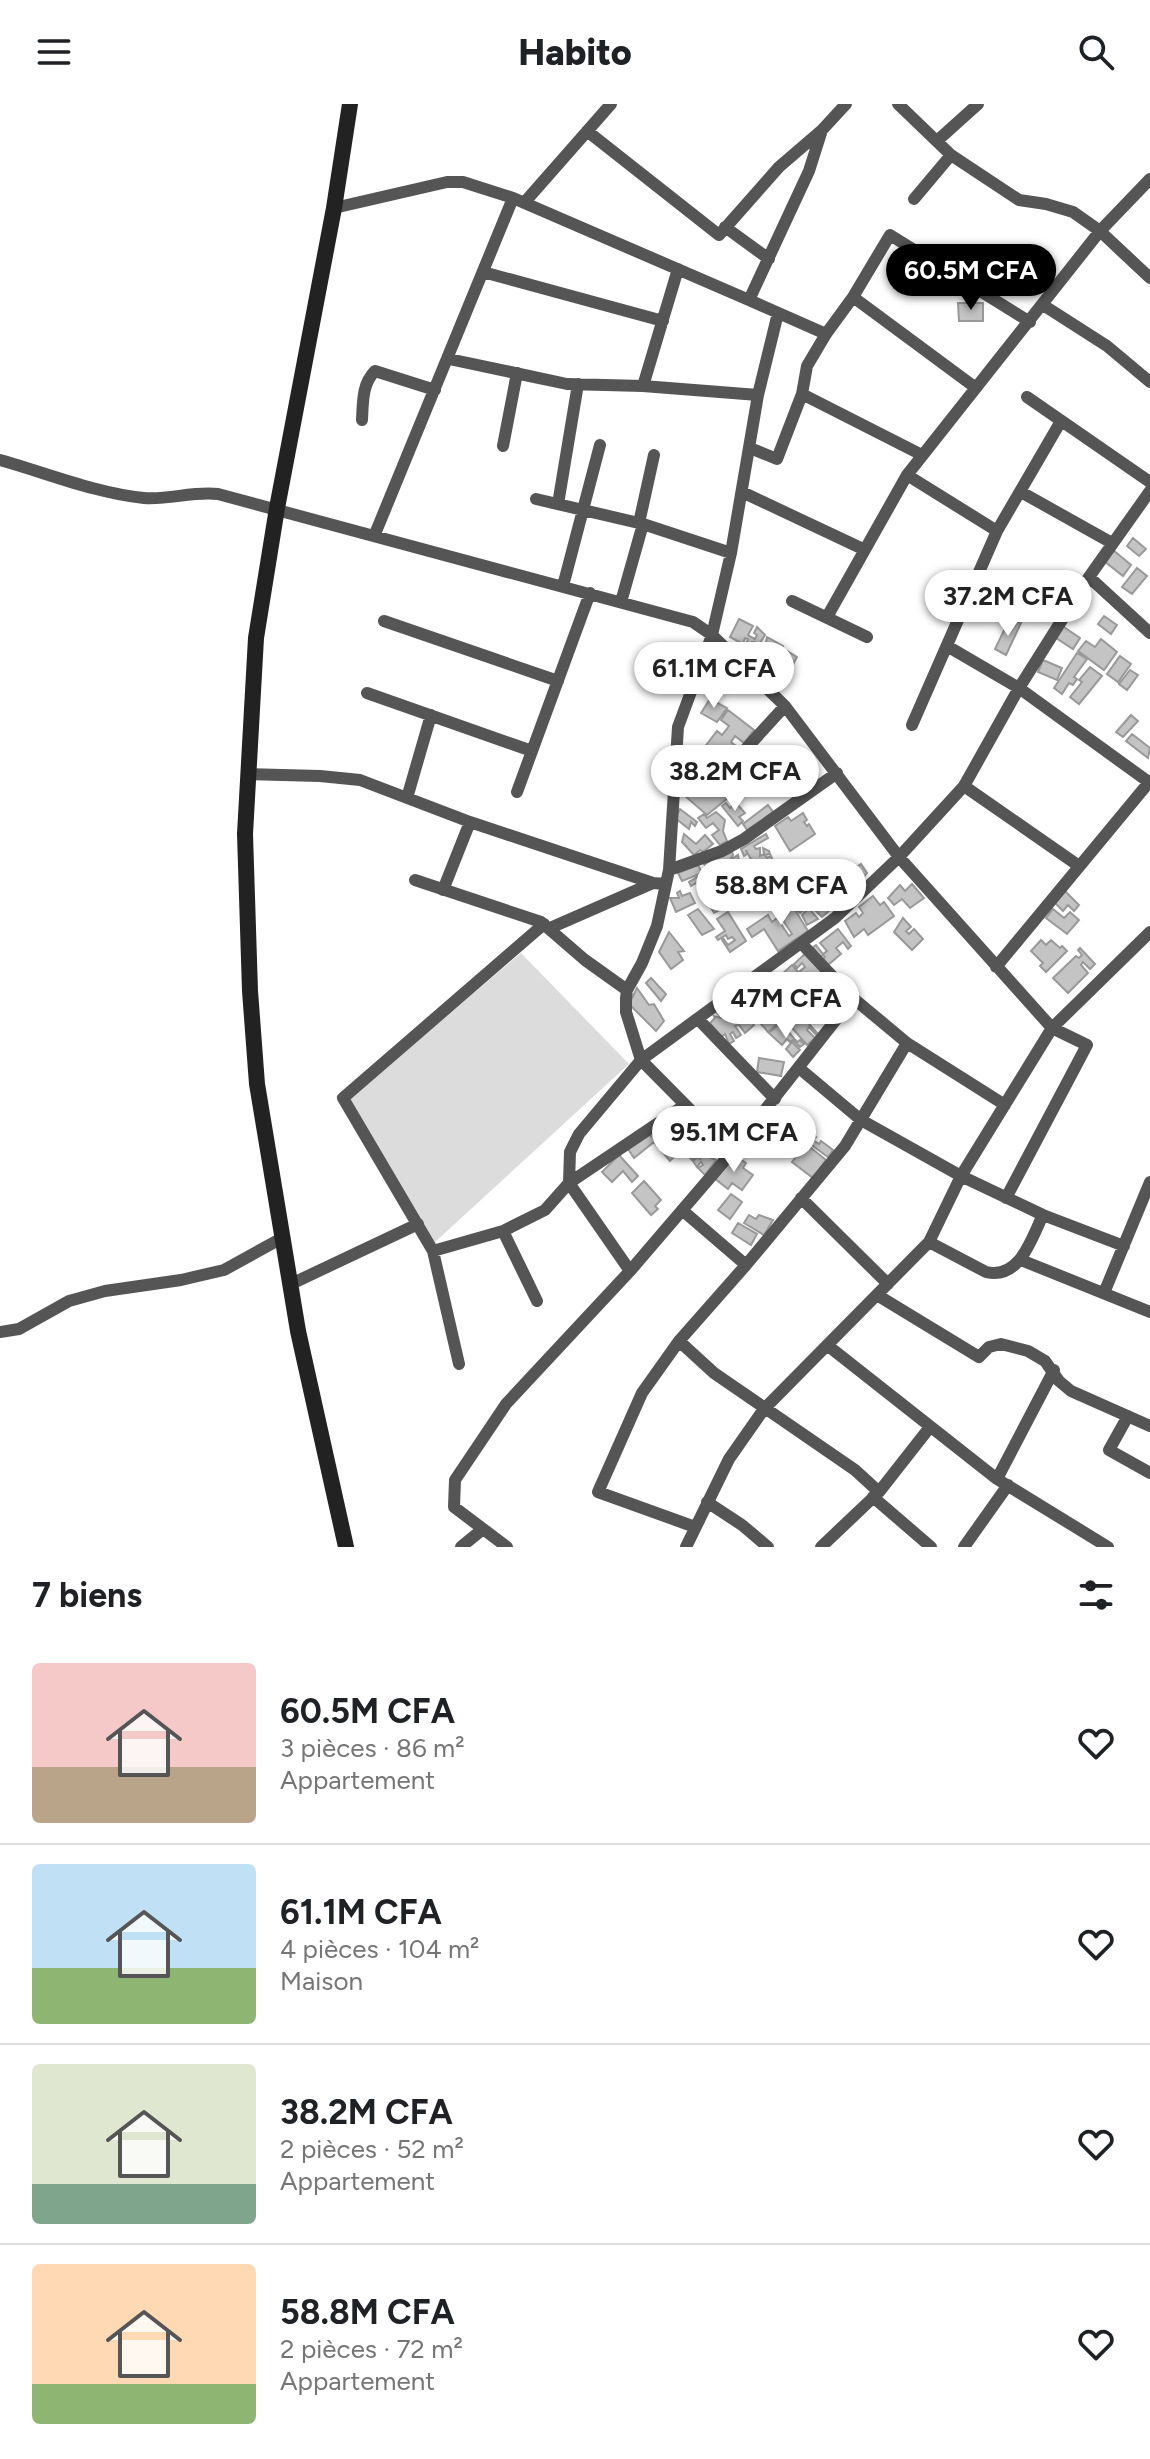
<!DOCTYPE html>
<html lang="fr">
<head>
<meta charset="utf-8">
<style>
	:root { --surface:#fff; --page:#f6f6f6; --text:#202124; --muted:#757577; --line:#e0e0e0; --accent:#000 }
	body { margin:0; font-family:Figtree,sans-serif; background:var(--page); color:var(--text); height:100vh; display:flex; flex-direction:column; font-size:30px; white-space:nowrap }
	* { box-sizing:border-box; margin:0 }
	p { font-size:26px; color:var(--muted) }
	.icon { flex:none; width:44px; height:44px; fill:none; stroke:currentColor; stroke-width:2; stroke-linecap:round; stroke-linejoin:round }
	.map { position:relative; height:1443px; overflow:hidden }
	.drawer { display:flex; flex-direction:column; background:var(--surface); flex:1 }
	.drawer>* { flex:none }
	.price { position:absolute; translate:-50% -68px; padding:0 18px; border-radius:28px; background:#fff; color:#222; font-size:26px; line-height:52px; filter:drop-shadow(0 2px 4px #0008) }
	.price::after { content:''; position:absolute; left:50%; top:48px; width:24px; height:18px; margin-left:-12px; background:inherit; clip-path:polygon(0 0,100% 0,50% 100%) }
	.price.active { background:var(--accent); color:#fff }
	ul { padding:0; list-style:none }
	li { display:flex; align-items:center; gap:24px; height:200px; padding:0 32px }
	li+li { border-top:2px solid var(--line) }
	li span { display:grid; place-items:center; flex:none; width:224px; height:160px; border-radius:8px; color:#555 }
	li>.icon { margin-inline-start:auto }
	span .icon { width:96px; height:96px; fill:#fffc; stroke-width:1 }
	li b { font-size:34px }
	h2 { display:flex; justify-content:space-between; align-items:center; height:96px; padding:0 32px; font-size:34px }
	header { display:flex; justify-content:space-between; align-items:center; height:104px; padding:0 32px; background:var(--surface); font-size:36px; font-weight:800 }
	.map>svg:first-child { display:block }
	.green { fill:#dcdcdc }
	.building { fill:#c4c4c4; stroke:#999; stroke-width:2 }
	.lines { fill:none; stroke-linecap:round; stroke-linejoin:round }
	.street { stroke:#555; stroke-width:12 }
	.secondary { stroke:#222; stroke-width:16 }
</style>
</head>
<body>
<header><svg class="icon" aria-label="menu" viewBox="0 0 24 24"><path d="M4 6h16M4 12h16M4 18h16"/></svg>Habito<svg class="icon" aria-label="search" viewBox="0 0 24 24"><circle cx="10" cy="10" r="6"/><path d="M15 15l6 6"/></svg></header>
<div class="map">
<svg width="1150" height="1443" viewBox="0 0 1150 1443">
	<rect width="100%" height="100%" fill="#fff"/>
	<path class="green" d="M521,849l108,111 -195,179 -84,-145z"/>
	<path class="building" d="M958,199h25v18h-24z
		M1133,434l13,11 -7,7 -12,-10z
		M1113,446l18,15 -8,11 -19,-15z
		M1137,464l10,8 -15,18 -10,-7z
		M1104,512l13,9 -6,9 -13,-10z
		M739,515l14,7 -5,9 7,4 2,-4 -3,-2 3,-6 8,8 -10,16v-9h-3l1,9 -8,-4 3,-8 -3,-1 -2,6 -13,-7z
		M1017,517l4,2 -15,32 -11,-6 13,-27 7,3z
		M1061,521l19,13 -7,11 -20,-13z
		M767,533l16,9 -4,6 6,3 2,-4 10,6 -10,18 -8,-5 3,-7 -4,-2 -3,5 -17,-12 4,-8 3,1z
		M1101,535l16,13 -13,18 -26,-19 8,-10 9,6z
		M1077,549l10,6 -13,18 3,2 -4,6 -4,-2 -7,11 -8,-6z
		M1120,552l11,8 -13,18 -11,-8z
		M1043,556l19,8 -5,12 -19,-8z
		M1090,563l12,9 -23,28 -9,-7 12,-15 -3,-2z
		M1130,566l8,5 -11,15 -8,-6z
		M710,595l17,9 -10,14 -16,-9z
		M728,606l26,20 -10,13 -9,-7 -4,6 6,5 -12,16 -21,-15 13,-17 5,4 7,-9 -8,-6z
		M1131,611l7,6 -15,16 -7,-5z
		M1132,630l18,14 -2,10 -22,-17z
		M801,646l3,5 -4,2 3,4 -5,4 2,4 6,-4 7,11 -3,1 -6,-5 -7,4 3,3 5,-2 5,6 -15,13 -17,-16 6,-6 -4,-4 -1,-10 6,-7 5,8z
		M701,673l28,20 -22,18 -22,-19z
		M726,699l4,5 6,-5 9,10 -6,4 4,4 -5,5 -16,-20z
		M768,701l6,8 -27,17 -4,-6z
		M680,705l17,13 -2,4 -4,-4 -2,7 -14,-11z
		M716,708l9,8 -2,11 4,10 -7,4 -8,-10 7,-5 -6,-7 -7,5 -8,-10 6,-4 3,4z
		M803,709l4,7 -3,2 3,4 2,-2 6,10 -25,17 -15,-25 13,-9 3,4z
		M684,730l12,10 9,-9 8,9 -10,8 -3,-2 -6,5 -12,-13z
		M766,730l2,4 -14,8 2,3 4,-1v8l4,-2 -1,-6 6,3 1,3 -5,1 2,3 4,-2 2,5 -9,7 -2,-3 -6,4 -10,-19 1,4 -3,2 -3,-7z
		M732,748l1,3 -3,5 8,-5 4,24 5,-1 1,3 -30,10 -14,-27z
		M784,757l17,24 -27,19 -17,-25 6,-4 3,4 7,-5 2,1 -8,6 1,1 7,-4 8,12 6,-4 -9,-14 -2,2 -4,-6z
		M848,758l3,6 3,-3 1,3 6,-4 6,9 -4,5 1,8 -7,6 -19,-22z
		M698,761l4,8 -20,8 -4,-8z
		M701,771l1,2 -3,2 7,-2 17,31 -9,5 -7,-13 6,-4 -7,-5 4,-3 -2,-4 -8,5 -4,-6 -5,3 -2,-4z
		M818,775l23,25 -7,7 -16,-21 -7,3 -10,-4z
		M912,780l12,14 -14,10 -8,-9 -8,6 -6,-7 12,-13 5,6z
		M738,782l6,17 -14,7 -10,-16z
		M1064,786l15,15 -5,6 -6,-6 -5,6 -10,-10z
		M680,787l2,5 8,-3 5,10 -19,9 -6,-14h9l-2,-5z
		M800,787l15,7 3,-3 12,15 -8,7 -8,-8 -3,2 7,8 -11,6 -5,-10 6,-6 -1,-2 -7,6 -2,-2 13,-10 4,5 2,-1 -7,-7 -11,7 -4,-6 -2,2 3,7 -6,-8z
		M873,792l7,9 4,-3 10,14 -26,19 -4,-6 -10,8 -9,-16 11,-8 3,4 4,-4 -4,-6z
		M790,798l18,29 -30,20 -14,-22 -12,8 -5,-8 21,-14 4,7 5,-4 12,18 3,-2 -15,-23z
		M698,805l16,20 -12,6 -14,-20z
		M1053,805l11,9 6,-6 9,8 -12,14 -21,-16z
		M728,808l18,29 -16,11 -8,-12 1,-2 5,7 7,-5 -3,-3 -4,2 -2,-4 -8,5 -2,-3 9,-6 -8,-12z
		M903,814l8,9 -5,4 3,3 5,-5 9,10 -11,11 -18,-18z
		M838,825l13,17 -3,3 -5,-7 -7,6 5,6 -13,11 -5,-6 2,-2 -2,-2 -3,2 -7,-10 3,-2 7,9 4,-3 -7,-8z
		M669,828l15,19 -6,1 5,8 -12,9 -12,-17z
		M1041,836l5,5 5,-5 9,8 2,-2 5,5 -21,21 -6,-6 3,-3 -12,-12z
		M1080,844l15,16 -5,5 -7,-7 -2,3 7,8 -20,20 -15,-15 23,-22 3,2 3,-3 -4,-5z
		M807,848l20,22 -14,12 -13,-15 5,-4 -3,-4 -5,5 -3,-4z
		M792,861l20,23 -5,5 -8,-9 -4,5 2,2 -3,3 -5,-6 5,-5 -3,-3 -5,5 -7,-8z
		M773,869l20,24 -8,6 -4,-5 -2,2 -8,-11 -7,5 -6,-8z
		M651,874l15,16 -5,7 -15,-18z
		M755,883l8,9 -4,5 2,3 5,-5 17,20 -15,13 -13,-15 6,-5 3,4 3,-2 -12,-13 -8,7 -7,-8z
		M637,884l12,17 5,-1 10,17 -8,10 -27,-27z
		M800,896l5,7 -9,8 -3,-4 -8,7 -8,-10 4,-4 3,4 8,-7 3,4z
		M733,899l8,12 5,-1 8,11 -9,8 -6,-8 -4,1 6,9 -5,3 -3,-6 -3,2 4,7 -5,3 -4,-10 -4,3 -11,-14 5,-5 -1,-2 7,2 4,-4 -1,-1 -4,3 -3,-3z
		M807,908l9,10 -1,1 -8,-8 -3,3 13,15 -1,2 -7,-8 -2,3 8,8 -8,7 -21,-24 6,-6 5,6z
		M778,921l6,8 3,-3 10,12 3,-2 4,4 -4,3 -7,-7 -2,1 9,9 -7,7 -7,-8 5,-6 -4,-4 -5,6 -13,-12z
		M759,954l25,4 -3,14 -24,-4z
		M771,1015l15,11 -3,3 6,5 -6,7 -20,-15z
		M705,1024l20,21 -6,5 -3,-5h-7v8l7,3 -11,15 -7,-7 5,-3 -2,-3 -4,5 -4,-6 5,-4 2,2 7,-10 -11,-12z
		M804,1024l12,9 -3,3 6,4 2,-3 12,9 -5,7 -30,-22z
		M659,1026l-2,6 6,-6 18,19 -11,12 -16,-19 -20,16 -6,-9 21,-15 2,3z
		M694,1032l11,13 -13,11 -11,-13z
		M806,1040l20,16 -13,18 -21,-16z
		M733,1050l13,9 -3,5 10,7 -11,15 -10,-7 -4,6 -14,-11z
		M619,1051l19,21 -6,6 -9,-11 -11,11 -10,-10z
		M644,1077l17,19 -6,6 3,3 -7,6 -19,-22z
		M731,1090l11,8 -12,17 -12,-9z
		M749,1111l7,4 3,-4 14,5 -9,15 -20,-12z
		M738,1119l19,11 -6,11 -19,-12z"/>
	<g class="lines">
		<path class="street" d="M898,0l53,51 68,45 27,4 27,8 27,19 50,47
			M587,27l132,104 60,-68 43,-37
			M938,36l40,-36
			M914,95l37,-44
			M524,99l87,-99
			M334,104l113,-26h16l50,16 236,102
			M725,123l44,32
			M483,168l180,49
			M853,193l123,91
			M1043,201l64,41 43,36
			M826,230l-77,-34 60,-129 13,-41 24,-26
			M449,255l118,25 76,2 115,9
			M643,282l35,-117
			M802,290l120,61
			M1027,293l123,85
			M362,316c1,-18 0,-36 13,-49l60,19
			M503,342l14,-73
			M750,344l27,11 25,-65 5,-28 19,-32 27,-37 37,-62 140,87
			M0,356c47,13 95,33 144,38 25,2 49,-7 74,-4l475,128 19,13 73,71 114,151 153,171 35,17 -81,153
			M907,371l90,56
			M742,388l121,57
			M1021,388l91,51
			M536,395l107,25 88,29
			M558,400l20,-120
			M639,419l15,-68
			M375,430l138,-336
			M1089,473l61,56
			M563,482l37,-141
			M792,497l75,36
			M621,498l22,-78
			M827,513l80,-142 193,-244 50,-52
			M384,517l174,60
			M947,542l72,42 131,95
			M367,589l165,58
			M912,621l85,-194 64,-110
			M248,670l72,2 40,4 110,42 183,61 13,1
			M722,671l63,-69
			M964,682l115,80
			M517,688l73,-199
			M407,694l24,-83
			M669,766l53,-19 22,-12 93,-66
			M415,776l126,42 44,38 42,30
			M443,786l27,-68
			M550,824l103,-45
			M801,839l52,55 54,45 98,62
			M996,863l154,-186
			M699,916l76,79
			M799,964l62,52 100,56 82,39 81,31
			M732,1048l-91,-92 -15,-48v-14l1,-8 15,-27 15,-37 12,-56 9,-143 34,-92 19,-82 27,-158 20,-82
			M801,1094l87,86
			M682,1106l64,55
			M503,1127l34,70
			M929,1138l57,30c34,8 45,-33 57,-57
			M433,1147l70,-20 42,-21 24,-27 116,-78
			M1021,1156l129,52
			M630,1167l-61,-88 1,-31 9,-18 62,-74 194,-142 64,-61 65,-71 55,-98 70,-111 61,-86
			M291,1180l127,-60
			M1104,1189l46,-111
			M877,1191l102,62 10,-10 12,-3 27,7 17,10 14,20 12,10 79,35
			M0,1228l19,-3 50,-28 36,-10 76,-11 43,-10 58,-32
			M679,1237l35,32 141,97 24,22
			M827,1241l170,134 111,68
			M459,1260l-26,-113 -90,-153 201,-174
			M1128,1312l-19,34 41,23
			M997,1375l57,-109
			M873,1393l58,50
			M707,1398l35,23 26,22
			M695,1423l-97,-35 44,-99 37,-52 67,-76 99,-119 62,-103
			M461,1443l22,-18
			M507,1443l-53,-40 1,-27 51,-76 124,-133 102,-119 121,-154
			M686,1443l43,-88 35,-50 165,-167 32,-66 91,-148 98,-96
			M821,1443l58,-55 51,-65
			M964,1443l44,-62"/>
		<path class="secondary" d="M346,1443l-48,-216 -41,-247 -7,-93 -5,-157 11,-196 21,-130 57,-300 16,-104"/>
	</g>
</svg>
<b class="price active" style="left:971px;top:208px">60.5M CFA</b>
<b class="price" style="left:1008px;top:534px">37.2M CFA</b>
<b class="price" style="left:714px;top:606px">61.1M CFA</b>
<b class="price" style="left:735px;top:709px">38.2M CFA</b>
<b class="price" style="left:781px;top:823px">58.8M CFA</b>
<b class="price" style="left:786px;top:936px">47M CFA</b>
<b class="price" style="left:734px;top:1070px">95.1M CFA</b>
</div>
<section class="drawer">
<h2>7 biens<svg class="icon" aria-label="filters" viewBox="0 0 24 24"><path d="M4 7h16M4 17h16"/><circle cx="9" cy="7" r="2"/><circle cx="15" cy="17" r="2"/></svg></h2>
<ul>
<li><span style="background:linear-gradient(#f6c9c9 65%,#b9a48a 0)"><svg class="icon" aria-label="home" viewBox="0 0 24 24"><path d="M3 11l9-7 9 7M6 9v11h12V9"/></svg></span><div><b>60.5M CFA</b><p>3 pièces · 86 m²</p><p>Appartement</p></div><svg class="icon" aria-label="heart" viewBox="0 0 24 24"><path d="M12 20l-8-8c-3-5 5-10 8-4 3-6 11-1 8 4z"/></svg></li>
<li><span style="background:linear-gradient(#bfe0f5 65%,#8fb573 0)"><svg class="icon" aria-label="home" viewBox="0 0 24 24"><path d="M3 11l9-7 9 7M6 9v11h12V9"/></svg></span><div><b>61.1M CFA</b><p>4 pièces · 104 m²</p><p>Maison</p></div><svg class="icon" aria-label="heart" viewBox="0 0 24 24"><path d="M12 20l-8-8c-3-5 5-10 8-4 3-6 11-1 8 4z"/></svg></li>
<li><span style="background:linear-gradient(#dfe7d0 75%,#7fa58c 0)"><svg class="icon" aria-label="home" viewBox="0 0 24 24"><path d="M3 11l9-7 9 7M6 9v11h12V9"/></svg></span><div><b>38.2M CFA</b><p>2 pièces · 52 m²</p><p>Appartement</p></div><svg class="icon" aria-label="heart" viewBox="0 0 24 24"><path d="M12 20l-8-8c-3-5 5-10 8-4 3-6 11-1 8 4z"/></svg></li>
<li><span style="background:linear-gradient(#ffd9b3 75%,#8fb573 0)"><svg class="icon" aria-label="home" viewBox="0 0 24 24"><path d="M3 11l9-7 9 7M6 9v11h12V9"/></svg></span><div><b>58.8M CFA</b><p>2 pièces · 72 m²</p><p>Appartement</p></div><svg class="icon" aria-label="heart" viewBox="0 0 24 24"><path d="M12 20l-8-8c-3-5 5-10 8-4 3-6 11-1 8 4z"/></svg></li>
</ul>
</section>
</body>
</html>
